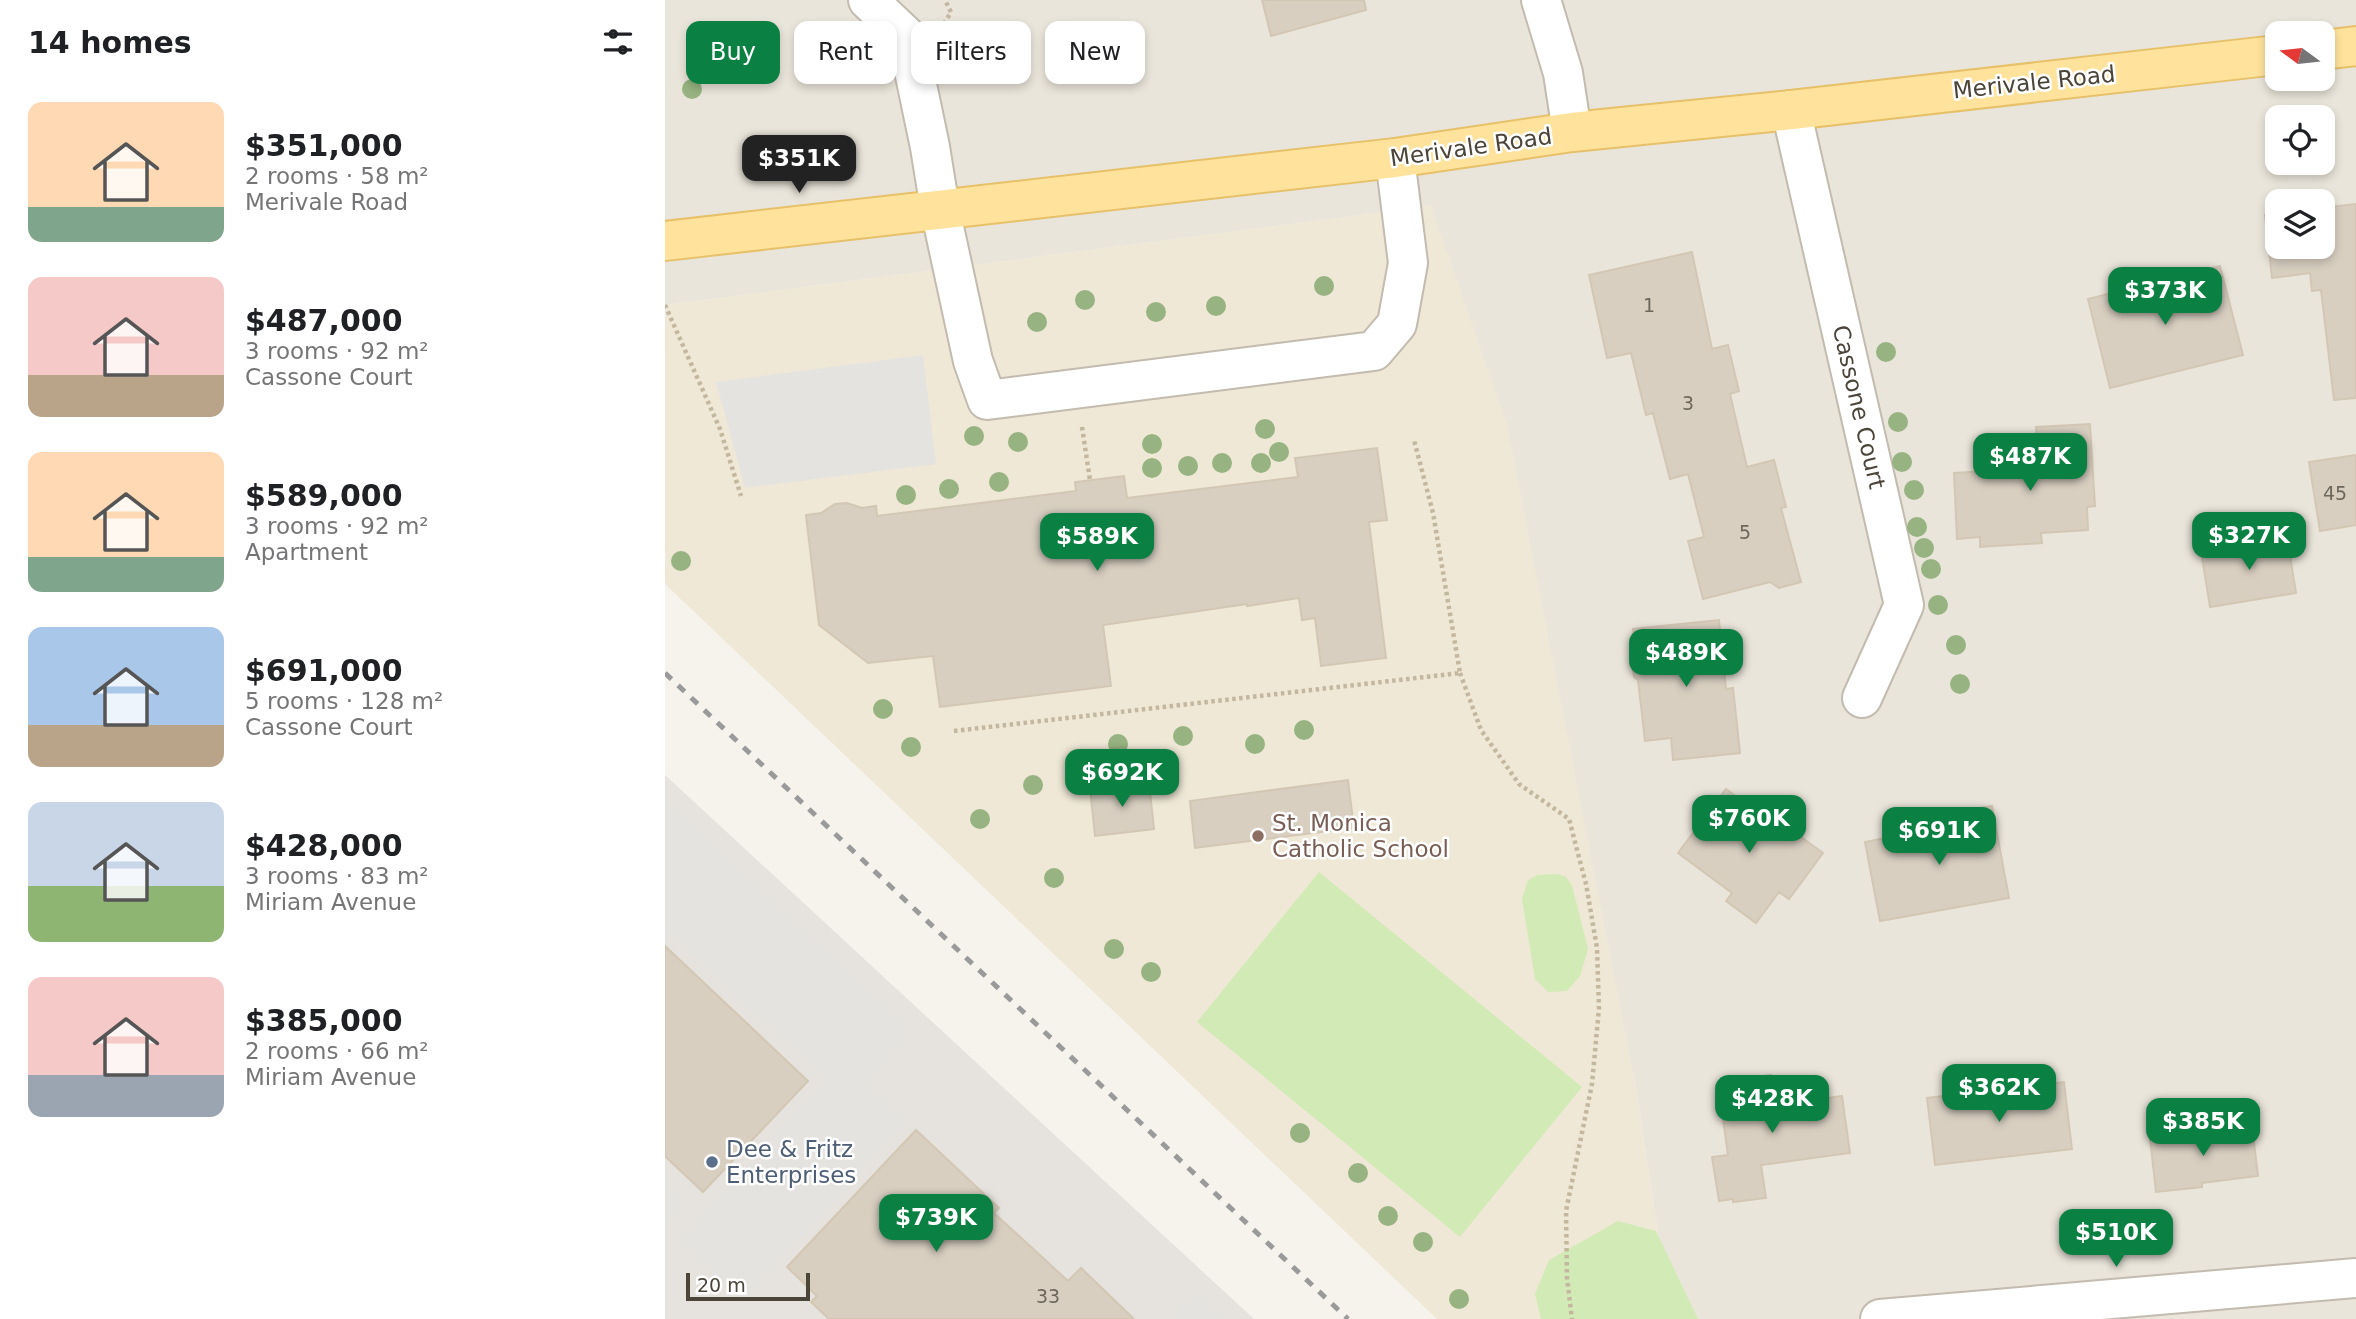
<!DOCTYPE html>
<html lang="en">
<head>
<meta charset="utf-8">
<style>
	:root { --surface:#fff; --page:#f6f6f6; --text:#202124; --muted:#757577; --accent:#0b8043 }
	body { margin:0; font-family:"DejaVu Sans",sans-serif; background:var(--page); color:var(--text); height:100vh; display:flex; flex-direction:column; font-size:26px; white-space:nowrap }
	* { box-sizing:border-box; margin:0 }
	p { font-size:23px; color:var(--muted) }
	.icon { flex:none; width:38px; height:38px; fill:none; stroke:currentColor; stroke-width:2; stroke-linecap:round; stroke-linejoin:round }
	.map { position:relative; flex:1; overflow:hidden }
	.details { display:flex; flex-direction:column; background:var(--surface); width:665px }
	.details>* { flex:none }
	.top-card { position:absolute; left:21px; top:21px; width:665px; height:63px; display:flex; gap:14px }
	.needle { width:46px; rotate:285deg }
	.fabs { position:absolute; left:1600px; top:21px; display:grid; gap:14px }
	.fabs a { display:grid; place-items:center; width:70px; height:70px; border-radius:14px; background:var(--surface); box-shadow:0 4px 10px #0003; font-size:35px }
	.scale { position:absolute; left:21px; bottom:18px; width:124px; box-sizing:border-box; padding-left:7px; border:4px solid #4b4439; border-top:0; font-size:19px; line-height:24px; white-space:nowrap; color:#4b4439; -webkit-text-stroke:5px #fff; paint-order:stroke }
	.price { position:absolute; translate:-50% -60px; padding:0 16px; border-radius:14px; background:var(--accent); color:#fff; font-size:23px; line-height:46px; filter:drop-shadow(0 2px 4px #0008) }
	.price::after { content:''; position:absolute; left:50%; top:42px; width:21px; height:16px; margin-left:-10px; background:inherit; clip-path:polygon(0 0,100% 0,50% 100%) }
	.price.current { background:#222; color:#fff }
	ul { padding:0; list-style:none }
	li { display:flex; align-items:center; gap:21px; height:175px; padding:0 28px }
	li span { display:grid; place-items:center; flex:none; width:196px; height:140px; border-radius:14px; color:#555 }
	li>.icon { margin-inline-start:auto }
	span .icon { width:84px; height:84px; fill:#fffc; stroke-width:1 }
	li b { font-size:30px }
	h2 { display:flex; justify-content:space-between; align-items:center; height:84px; padding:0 28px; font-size:30px }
	.pill { padding:0 24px; border-radius:14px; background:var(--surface); box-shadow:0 4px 10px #0003; font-size:24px; line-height:63px }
	.pill.current { background:var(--accent); color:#fff }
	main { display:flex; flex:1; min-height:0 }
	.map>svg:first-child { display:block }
	.residential { fill:#eae5da; fill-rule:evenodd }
	.industrial { fill:#e6e2dd }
	.education { fill:#efe8d6 }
	.green { fill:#d2eab5 }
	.parking { fill:#e5e3e0 }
	.building { fill:#d8cfc1; stroke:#d3c7b4; stroke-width:2 }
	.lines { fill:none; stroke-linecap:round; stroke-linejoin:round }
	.minor-casing { stroke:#c2bbae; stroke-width:42 }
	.major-casing { stroke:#e6c16a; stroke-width:42 }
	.path { stroke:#c4b79f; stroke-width:4.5; stroke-dasharray:3.5 3.5; stroke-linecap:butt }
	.minor { stroke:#fff; stroke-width:38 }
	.major { stroke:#ffe39c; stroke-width:38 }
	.rail { stroke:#9a9a9a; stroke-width:5; stroke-dasharray:9 9; stroke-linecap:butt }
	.tree { fill:#97b381 }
	.education-dot { fill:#8d6e63; stroke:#fff; stroke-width:2.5 }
	.service-dot { fill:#5c6f8a; stroke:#fff; stroke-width:2.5 }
	.labels { text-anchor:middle; stroke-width:5; stroke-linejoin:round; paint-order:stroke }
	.number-label { font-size:19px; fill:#6e675b }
	.street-label { font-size:23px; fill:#4b4439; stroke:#fff }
	.education-label { font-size:23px; fill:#785e54; stroke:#fff; text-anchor:start }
	.service-label { font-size:23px; fill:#4e5e75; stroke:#fff; text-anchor:start }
</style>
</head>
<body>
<main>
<section class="details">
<h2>14 homes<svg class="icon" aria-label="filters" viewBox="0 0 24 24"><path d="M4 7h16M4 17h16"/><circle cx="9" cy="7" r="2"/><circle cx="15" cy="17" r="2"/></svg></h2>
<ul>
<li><span style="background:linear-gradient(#ffd9b3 75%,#7fa58c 0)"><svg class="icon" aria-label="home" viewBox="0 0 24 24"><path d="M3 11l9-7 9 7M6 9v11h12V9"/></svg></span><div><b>$351,000</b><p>2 rooms · 58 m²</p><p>Merivale Road</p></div></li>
<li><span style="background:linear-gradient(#f6c9c9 70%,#b9a48a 0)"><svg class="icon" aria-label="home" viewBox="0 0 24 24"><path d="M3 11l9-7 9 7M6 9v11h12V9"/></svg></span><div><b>$487,000</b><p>3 rooms · 92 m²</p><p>Cassone Court</p></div></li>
<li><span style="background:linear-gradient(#ffd9b3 75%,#7fa58c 0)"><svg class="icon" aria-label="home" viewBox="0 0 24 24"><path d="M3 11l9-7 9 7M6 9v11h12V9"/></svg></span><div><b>$589,000</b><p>3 rooms · 92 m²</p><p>Apartment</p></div></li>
<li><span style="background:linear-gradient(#a9c7e8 70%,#b9a48a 0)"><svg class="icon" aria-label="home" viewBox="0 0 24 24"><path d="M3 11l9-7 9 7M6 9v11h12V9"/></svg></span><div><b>$691,000</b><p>5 rooms · 128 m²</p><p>Cassone Court</p></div></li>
<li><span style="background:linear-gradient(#c9d6e8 60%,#8fb573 0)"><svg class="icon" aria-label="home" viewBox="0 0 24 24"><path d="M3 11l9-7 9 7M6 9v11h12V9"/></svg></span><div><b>$428,000</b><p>3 rooms · 83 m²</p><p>Miriam Avenue</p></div></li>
<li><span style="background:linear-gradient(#f6c9c9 70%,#9aa5b1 0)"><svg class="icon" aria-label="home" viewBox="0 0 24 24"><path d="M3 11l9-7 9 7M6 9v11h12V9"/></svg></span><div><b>$385,000</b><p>2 rooms · 66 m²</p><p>Miriam Avenue</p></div></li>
</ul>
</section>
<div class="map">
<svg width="1691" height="1319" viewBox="0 0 1691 1319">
	<rect width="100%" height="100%" fill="#f6f3ec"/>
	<path class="residential" d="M0,0h1691v1319h-685l-35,-231 -205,-882 -766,99zM1612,33h45v46h-45zM1612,117h45v46h-45zM1612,201h45v46h-45z"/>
	<path class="industrial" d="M0,775l589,544h-589z"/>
	<path class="education" d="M766,206l76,218 129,664 35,231h-234l-772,-735v-279z"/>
	<path class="green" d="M654,872l263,215 -122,150 -263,-215z
		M893,874l8,3 6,8 16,64 -8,27 -13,15 -19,1 -13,-13 -13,-80 6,-19 9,-5z
		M953,1221l38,10 42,88h-157l-6,-25 14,-34z"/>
	<path class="parking" d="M258,355l13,109 -191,24 -29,-106z
		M0,800l246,231 -43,51 40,40 -167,181 -62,-62 147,-164 -161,-145z
		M0,1181l22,20 -22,24z
		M530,1292l29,27h-54z"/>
	<path class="building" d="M597,0h102l2,10 -95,26z
		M1691,204v194l-22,2 -13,-110 -9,1 -2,-18 -38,5 -7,-63 12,-1v33h45v-39z
		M1027,252l20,97 16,-4 11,46 -9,3 17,73 27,-7 12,47 -5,1 20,74 -22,6 -9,-6 -67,17 -15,-58 16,-4 -16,-63 -18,5 -17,-66 -7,2 -15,-62 -24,5 -18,-83z
		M1555,266l23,89 -133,33 -22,-89z
		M1425,424l5,82 -8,1 1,23 -47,3 1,10 -62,4v-10l-23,2 -3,-66 85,-5 -3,-41z
		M712,448l10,72 -18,2 17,136 -65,8 -6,-48 -13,2 -3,-22 -52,8v-2l-144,21 8,61 -171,21 -7,-51 -65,7 -49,-38 -13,-110 15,-2 14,-9 12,-1 15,5 14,-2 1,10 199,-25 -1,-9 49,-6 3,22 171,-21 -3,-19z
		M1691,455v70l-36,6 -11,-69z
		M1622,537l9,56 -86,14 -9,-56z
		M1054,620l7,69 7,-1 7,65 -67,7 -2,-22 -26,3 -7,-61 -4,-3 -2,-15 4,-5 -3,-28z
		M683,780l6,48 -159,20 -5,-47z
		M484,782l5,47 -59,7 -5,-48z
		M1061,789l56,41 4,-4 37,27 -34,46 -10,-7 -23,31 -30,-22 6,-8 -54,-40z
		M1327,806l17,92 -129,23 -15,-79 87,-17 -2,-9 8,-1 -1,-3z
		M0,946l143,135 -105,111 -38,-36z
		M1106,1075l5,31 66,-10 8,57 -89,12 5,33 -33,4v-3l-14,2 -7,-44 16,-2 -10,-72z
		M1399,1082l8,67 -137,16 -8,-67z
		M1587,1126l6,50 -56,7v4l-46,5 -6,-54z
		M251,1130l83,78 -5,5 74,68 13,-13 53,51h-305l-18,-17 6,-6 -30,-29z"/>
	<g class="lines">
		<g class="minor-casing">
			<path id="minor" d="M203,0l39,37 23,110 10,62 33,152 14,39 387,-49 23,-27 11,-61 -13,-105
				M876,0l22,73 9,59
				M1126,110l113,495 -42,93
				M1215,1319l476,-41"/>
		</g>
		<g class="major-casing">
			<path id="major" d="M1657,50l34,-4
				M0,241l730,-83 177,-26 219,-22 486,-55"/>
		</g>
		<path class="path" d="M279,24l7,-12 -6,-12
			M0,305l55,124 21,67
			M417,427l8,53
			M795,673l21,57 38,54 50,35 17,65 11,64 2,60 -7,76 -26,127 1,67 5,41
			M289,731l506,-58 -27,-160 -19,-73"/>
		<use href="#minor" class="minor"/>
		<use href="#major" class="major"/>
		<path class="rail" d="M0,673l683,646"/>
	</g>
	<g class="tree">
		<circle cx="27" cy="89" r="10"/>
		<circle cx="659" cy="286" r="10"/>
		<circle cx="420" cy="300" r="10"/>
		<circle cx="551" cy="306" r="10"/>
		<circle cx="491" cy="312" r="10"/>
		<circle cx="372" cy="322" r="10"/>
		<circle cx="1221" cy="352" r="10"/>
		<circle cx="1233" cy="422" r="10"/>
		<circle cx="600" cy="429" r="10"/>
		<circle cx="309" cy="436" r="10"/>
		<circle cx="353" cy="442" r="10"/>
		<circle cx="487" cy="444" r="10"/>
		<circle cx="614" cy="452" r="10"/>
		<circle cx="1237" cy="462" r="10"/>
		<circle cx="557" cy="463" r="10"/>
		<circle cx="596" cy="463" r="10"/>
		<circle cx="523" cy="466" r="10"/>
		<circle cx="487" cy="468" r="10"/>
		<circle cx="334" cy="482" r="10"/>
		<circle cx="284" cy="489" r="10"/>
		<circle cx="1249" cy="490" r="10"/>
		<circle cx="241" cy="495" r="10"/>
		<circle cx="1252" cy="527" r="10"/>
		<circle cx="1259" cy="548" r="10"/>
		<circle cx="16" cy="561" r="10"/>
		<circle cx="1266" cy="569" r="10"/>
		<circle cx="1273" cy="605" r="10"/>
		<circle cx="1291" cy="645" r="10"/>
		<circle cx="1295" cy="684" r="10"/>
		<circle cx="218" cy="709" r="10"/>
		<circle cx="639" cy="730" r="10"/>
		<circle cx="518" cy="736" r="10"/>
		<circle cx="453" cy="744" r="10"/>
		<circle cx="590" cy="744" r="10"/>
		<circle cx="246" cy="747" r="10"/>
		<circle cx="368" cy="785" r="10"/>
		<circle cx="315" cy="819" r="10"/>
		<circle cx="389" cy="878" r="10"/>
		<circle cx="449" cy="949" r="10"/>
		<circle cx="486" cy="972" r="10"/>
		<circle cx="635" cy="1133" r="10"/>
		<circle cx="693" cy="1173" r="10"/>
		<circle cx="723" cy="1216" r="10"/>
		<circle cx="758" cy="1242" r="10"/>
		<circle cx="794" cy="1299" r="10"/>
	</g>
	<circle class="education-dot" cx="593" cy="836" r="7"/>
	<circle class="service-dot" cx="47" cy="1162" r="7"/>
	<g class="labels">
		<g class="number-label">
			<text x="984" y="312">1</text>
			<text x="1023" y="410">3</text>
			<text x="1670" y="500">45</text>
			<text x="1080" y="539">5</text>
			<text x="383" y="1303">33</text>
		</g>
		<g class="street-label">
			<text transform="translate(1369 82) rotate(-6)" y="8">Merivale Road</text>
			<text transform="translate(806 147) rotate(-8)" y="8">Merivale Road</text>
			<text transform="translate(1194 407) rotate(77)" y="8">Cassone Court</text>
		</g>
		<g class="education-label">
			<text x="607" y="831">St. Monica<tspan x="607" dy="26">Catholic School</tspan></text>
		</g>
		<g class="service-label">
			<text x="61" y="1157">Dee &amp; Fritz<tspan x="61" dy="26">Enterprises</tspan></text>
		</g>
	</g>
</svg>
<div class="fabs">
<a><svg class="needle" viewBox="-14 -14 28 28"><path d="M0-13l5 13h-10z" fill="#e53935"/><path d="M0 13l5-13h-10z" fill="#757577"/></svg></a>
<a><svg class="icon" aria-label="locate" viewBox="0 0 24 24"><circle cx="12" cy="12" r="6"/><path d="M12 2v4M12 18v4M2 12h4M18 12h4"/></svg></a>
<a><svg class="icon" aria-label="layers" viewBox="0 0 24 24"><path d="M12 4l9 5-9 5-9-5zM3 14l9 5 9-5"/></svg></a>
</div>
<div class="scale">20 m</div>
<b class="price current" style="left:134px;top:195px">$351K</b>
<b class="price" style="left:1500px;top:327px">$373K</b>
<b class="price" style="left:1365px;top:493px">$487K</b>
<b class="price" style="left:1584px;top:572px">$327K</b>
<b class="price" style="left:432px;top:573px">$589K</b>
<b class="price" style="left:1021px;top:689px">$489K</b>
<b class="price" style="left:457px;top:809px">$692K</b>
<b class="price" style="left:1084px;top:855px">$760K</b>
<b class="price" style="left:1274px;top:867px">$691K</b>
<b class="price" style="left:1334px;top:1124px">$362K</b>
<b class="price" style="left:1107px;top:1135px">$428K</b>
<b class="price" style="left:1538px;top:1158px">$385K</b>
<b class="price" style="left:271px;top:1254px">$739K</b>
<b class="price" style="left:1451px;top:1269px">$510K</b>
<div class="top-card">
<a class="pill current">Buy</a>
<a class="pill">Rent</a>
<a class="pill">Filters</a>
<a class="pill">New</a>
</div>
</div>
</main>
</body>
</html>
